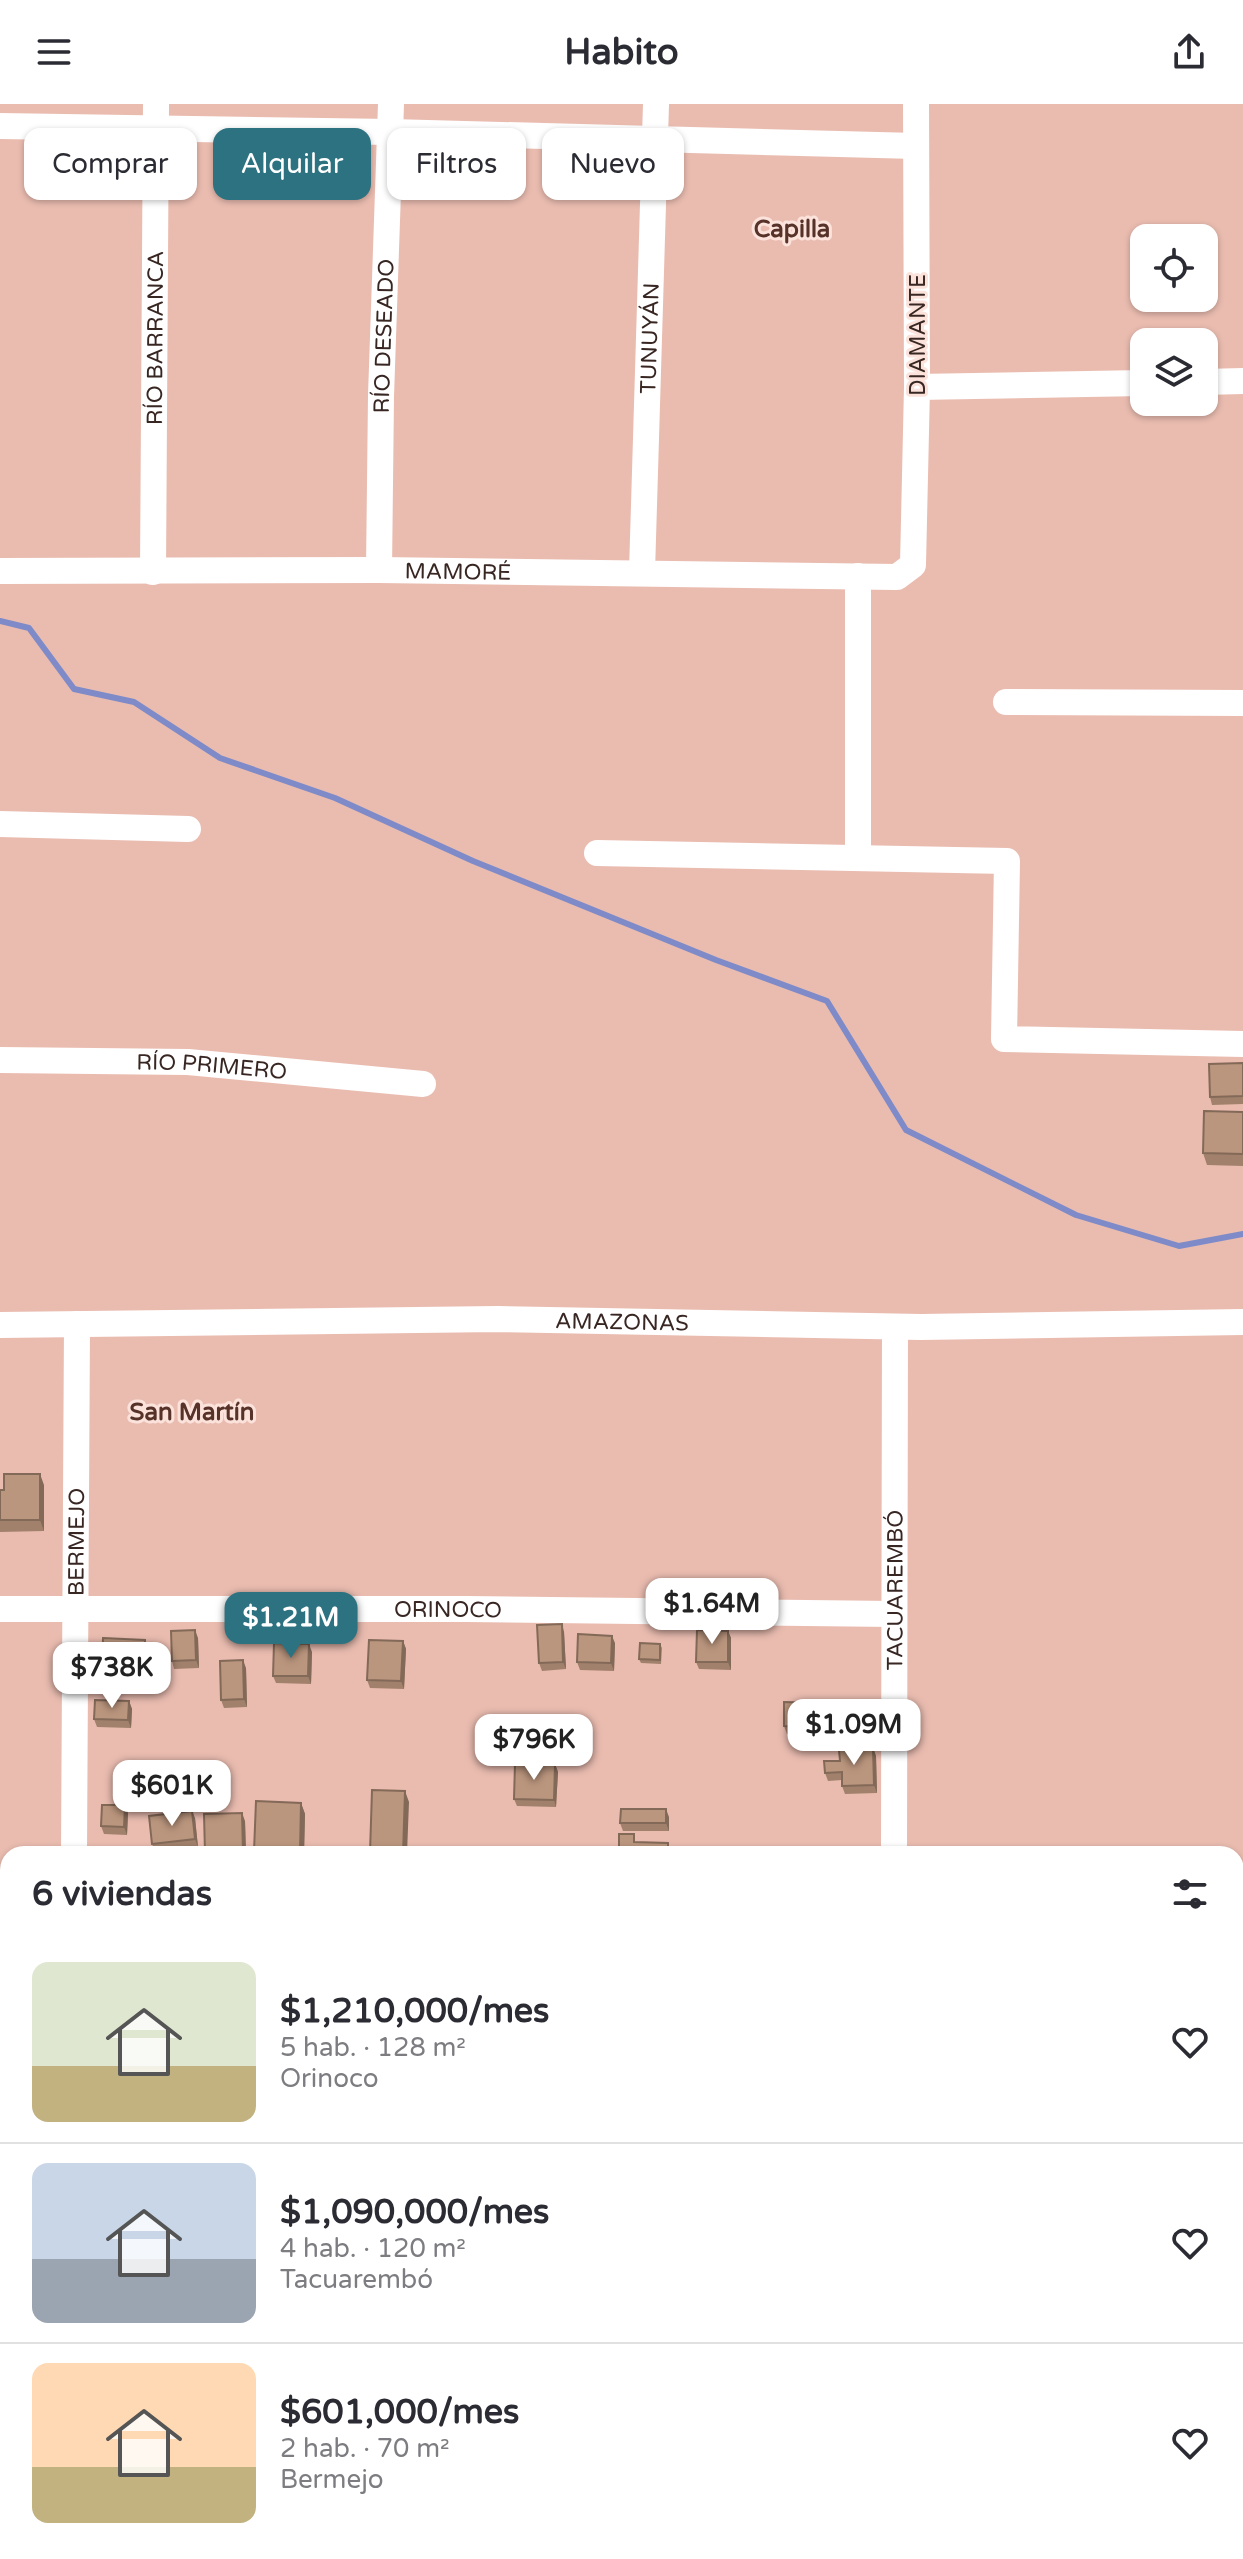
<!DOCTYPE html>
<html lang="es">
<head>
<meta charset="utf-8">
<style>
	:root { --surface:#fff; --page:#f2f2f3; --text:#2b2b33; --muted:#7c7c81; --line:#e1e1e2; --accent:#2d7281 }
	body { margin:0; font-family:"Varela Round",sans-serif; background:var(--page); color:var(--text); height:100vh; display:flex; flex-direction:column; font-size:30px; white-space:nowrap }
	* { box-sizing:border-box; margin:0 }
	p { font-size:26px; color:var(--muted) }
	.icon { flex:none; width:44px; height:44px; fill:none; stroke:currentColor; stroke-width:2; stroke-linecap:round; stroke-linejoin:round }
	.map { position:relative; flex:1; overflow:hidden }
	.details { position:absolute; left:0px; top:1742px; width:1244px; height:714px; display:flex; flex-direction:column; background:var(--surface); border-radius:24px 24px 0 0; box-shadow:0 2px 6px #0004 }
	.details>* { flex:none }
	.top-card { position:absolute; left:24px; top:24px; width:800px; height:72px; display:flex; gap:16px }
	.controls { position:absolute; left:1130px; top:120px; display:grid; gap:16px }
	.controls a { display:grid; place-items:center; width:88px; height:88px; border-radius:16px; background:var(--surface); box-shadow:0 2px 6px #0004; font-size:40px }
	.price { position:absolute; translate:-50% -68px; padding:0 18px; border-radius:16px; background:#fff; color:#222; font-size:26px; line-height:52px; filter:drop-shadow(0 2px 4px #0008) }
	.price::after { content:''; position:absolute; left:50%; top:48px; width:24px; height:18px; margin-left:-12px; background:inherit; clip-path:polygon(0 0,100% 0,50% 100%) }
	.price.active { background:var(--accent); color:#fff }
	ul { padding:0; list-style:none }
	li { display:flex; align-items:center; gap:24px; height:200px; padding:0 32px }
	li+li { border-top:2px solid var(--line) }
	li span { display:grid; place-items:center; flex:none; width:224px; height:160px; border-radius:16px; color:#555 }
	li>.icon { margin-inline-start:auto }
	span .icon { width:96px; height:96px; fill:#fffc; stroke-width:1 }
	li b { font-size:34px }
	h2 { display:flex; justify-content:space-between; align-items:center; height:96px; padding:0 32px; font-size:34px }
	.chip { padding:0 28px; border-radius:16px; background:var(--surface); box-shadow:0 2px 6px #0004; font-size:28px; line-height:72px }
	.chip.active { background:var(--accent); color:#fff }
	header { display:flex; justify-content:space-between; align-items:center; height:104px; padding:0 32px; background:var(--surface); font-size:36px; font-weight:700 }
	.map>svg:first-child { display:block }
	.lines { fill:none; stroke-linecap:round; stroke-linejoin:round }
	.stream { stroke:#7e8bc8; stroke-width:6 }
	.minor { stroke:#fff; stroke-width:26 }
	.major { stroke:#fff; stroke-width:32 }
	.wall { fill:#a1816c }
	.shaded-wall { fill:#836958 }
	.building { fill:#bb967e; stroke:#836958; stroke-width:2 }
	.labels { text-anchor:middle; stroke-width:6; stroke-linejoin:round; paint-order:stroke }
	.street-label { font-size:22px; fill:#382622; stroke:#fbe3dc }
	.neighbourhood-label { font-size:24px; font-weight:bold; fill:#573229; stroke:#fbe3dc }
</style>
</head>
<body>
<header><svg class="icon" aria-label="menu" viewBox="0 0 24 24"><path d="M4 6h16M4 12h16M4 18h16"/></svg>Habito<svg class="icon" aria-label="share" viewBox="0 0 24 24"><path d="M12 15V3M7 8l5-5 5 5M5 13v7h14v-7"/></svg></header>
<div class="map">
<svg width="1243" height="2455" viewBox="0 0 1243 2455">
	<rect width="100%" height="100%" fill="#eabcb0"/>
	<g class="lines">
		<path class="stream" d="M0,517l29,7 45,61 60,13 86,56 115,40 138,63 243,99 111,41 79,129 170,85 103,31 64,-12"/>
		<g class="minor">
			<path d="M0,22l391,6 525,14"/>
			<path d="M1204,278l39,-1"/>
			<path d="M917,283l227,-4"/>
			<path id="s1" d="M379,466l2,-174 10,-292"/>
			<path id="s2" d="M0,467l379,-1 518,7 16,-12 4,-178 -1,-283"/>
			<path id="s3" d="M153,468l3,-468"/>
			<path id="s4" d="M642,468l14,-468"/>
			<path d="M858,472v282"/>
			<path d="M1006,598l237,1"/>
			<path d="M0,720l188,5"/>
			<path d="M597,749l410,8 -3,178 239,5"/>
			<path id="s5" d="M0,956l188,2 235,22"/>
			<path id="s6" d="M0,1221l498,-6 423,8 322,-5"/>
			<path id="s7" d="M0,1505h467l427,5"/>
			<path id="s8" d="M74,1750l3,-530"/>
			<path id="s9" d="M894,1750l1,-527"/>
			<path d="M1236,1786h7"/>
			<path d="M0,1787h8"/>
			<path d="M0,2116h8"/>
			<path d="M0,2151h8"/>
			<path d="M296,2448v7"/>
			<path d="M0,2450l25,1"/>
			<path d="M735,2453l280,-4"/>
		</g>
		<path class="major" d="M1236,2111l7,-13
			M1236,2134h7
			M1236,2167h7"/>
	</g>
	<path class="wall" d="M1243,959v41l-31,1 -2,-8z
		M1243,1008v54l-36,-1 -4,-12z
		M44,1381v46l-44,1v-42z
		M728,1527l3,7v32l-32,-1 -3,-7z
		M564,1528l2,37 -24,2 -3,-8z
		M198,1534l1,30 -25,1 -2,-8z
		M145,1536l2,8 -1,25h-20v7l-21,-1 -3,-8z
		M403,1537l3,8 -2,40 -34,-1 -3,-8z
		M615,1539l-1,28 -34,-1 -3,-8z
		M660,1540l2,4 -1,16 -20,-1 -2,-4z
		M312,1548l-1,32 -35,-1 -3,-7z
		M246,1564l1,39 -23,1 -3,-8z
		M129,1597l3,8 -1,19 -34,-1 -3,-8z
		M826,1599l3,8v23h-42l-3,-8z
		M873,1644l3,8 1,37 -32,1 -3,-8v-6l-14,1 -3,-8 15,-12z
		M555,1660l3,8 -2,35 -39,-1 -3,-7z
		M301,1699l4,11 -1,40h-48l-2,-3z
		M128,1709l-1,22 -23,-1 -3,-8z
		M204,1710l41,7 1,33h-41z
		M669,1713v14h-46l-3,-8z
		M195,1714l3,29 -43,5 -3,-8z
		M1236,1812h5l2,5v30h-7z
		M1236,1897h7v43h-7z
		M1236,1997h7v24h-7z"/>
	<path class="shaded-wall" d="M40,1370l4,11v46l-4,-11z
		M562,1520l2,8 2,37 -3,-7z
		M195,1526l3,8 1,30 -3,-8z
		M728,1527l3,7v32l-3,-8z
		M612,1532l3,7 -1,28 -3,-8z
		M145,1536l2,8 -1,25 -2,-7z
		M403,1537l3,8 -2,40 -3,-8z
		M309,1540l3,8 -1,32 -3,-8z
		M243,1556l3,8 1,39 -3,-8z
		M129,1597l3,8 -1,19 -3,-8z
		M826,1599l3,8v23l-3,-7z
		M873,1644l3,8 1,37 -3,-8z
		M555,1660l3,8 -2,35 -2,-7z
		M405,1687l4,11 -2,52h-4z
		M301,1699l4,11 -1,40h-3l-1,-2z
		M125,1701l3,8 -1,22 -3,-8z
		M666,1705l3,8v14l-3,-8z
		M192,1707l3,7 3,29 -3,-8z
		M242,1709l3,8 1,33h-2l-1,-2z
		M1238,2042l5,11 -7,8v-17z"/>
	<path class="building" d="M1243,959v33l-33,1 -1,-33z
		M1204,1007l39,1v42l-40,-1z
		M4,1370h36v46h-40v-30h4z
		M562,1520l1,38 -24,1 -2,-38z
		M195,1526l1,30 -24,1 -1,-30z
		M697,1526l31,1v31h-32z
		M578,1530l34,2 -1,27 -34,-1z
		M103,1534l42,2 -1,26 -21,-1v7l-21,-1z
		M369,1536l34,1 -2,40 -34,-1z
		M274,1539l35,1 -1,32h-35z
		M640,1539l20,1v16l-21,-1z
		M243,1556l1,39 -23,1 -1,-39z
		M95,1596l34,1 -1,19 -34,-1z
		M784,1598l42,1v24l-42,-1z
		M873,1644l1,37 -32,1v-14l-17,1 -1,-12h16l-1,-11z
		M515,1659l40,1 -1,36 -40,-1z
		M372,1686l33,1 -2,63 -33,-1z
		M256,1697l45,2 -1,49 -46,-1z
		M102,1701h23l-1,22 -23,-1z
		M621,1705h45v14h-46z
		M192,1707l3,28 -43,5 -3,-28z
		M242,1709l1,39 -38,1 -1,-39z
		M619,1730h15v8l34,1v11h-49z
		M1236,1812h5l1,27h-6z
		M1236,1897h7v32h-7z
		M1236,1997h7v17l-7,-1z"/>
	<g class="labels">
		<g class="street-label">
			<text transform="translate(917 231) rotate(-90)" y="8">DIAMANTE</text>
			<text dy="8" stroke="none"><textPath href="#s1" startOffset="234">RÍO DESEADO</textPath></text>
			<text dy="8" stroke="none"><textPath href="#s3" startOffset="234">RÍO BARRANCA</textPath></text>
			<text dy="8" stroke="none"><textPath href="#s4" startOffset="234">TUNUYÁN</textPath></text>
			<text dy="8" stroke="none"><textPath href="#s2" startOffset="458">MAMORÉ</textPath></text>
			<text dy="8" stroke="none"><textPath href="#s5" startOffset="212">RÍO PRIMERO</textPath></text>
			<text dy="8" stroke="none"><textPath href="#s6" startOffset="622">AMAZONAS</textPath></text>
			<text dy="8" stroke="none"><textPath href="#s8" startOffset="312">BERMEJO</textPath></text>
			<text dy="8" stroke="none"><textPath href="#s9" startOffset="264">TACUAREMBÓ</textPath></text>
			<text dy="8" stroke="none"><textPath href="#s7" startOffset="448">ORINOCO</textPath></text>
		</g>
		<g class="neighbourhood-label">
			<text x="792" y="133">Capilla</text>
			<text x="192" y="1316">San Martín</text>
		</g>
	</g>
</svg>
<div class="controls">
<a><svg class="icon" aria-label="locate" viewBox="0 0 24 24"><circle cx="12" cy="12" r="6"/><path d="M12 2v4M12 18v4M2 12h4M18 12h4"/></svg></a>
<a><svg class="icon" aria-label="layers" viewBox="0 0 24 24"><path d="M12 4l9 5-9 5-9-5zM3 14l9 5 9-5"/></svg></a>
</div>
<b class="price" style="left:712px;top:1542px">$1.64M</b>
<b class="price active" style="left:291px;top:1556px">$1.21M</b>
<b class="price" style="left:112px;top:1606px">$738K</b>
<b class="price" style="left:854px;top:1663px">$1.09M</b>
<b class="price" style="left:534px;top:1678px">$796K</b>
<b class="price" style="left:172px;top:1724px">$601K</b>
<div class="top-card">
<a class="chip">Comprar</a>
<a class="chip active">Alquilar</a>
<a class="chip">Filtros</a>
<a class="chip">Nuevo</a>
</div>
<section class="details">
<h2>6 viviendas<svg class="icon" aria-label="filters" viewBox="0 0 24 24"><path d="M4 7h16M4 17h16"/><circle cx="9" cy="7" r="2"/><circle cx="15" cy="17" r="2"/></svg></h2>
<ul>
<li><span style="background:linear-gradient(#dfe7d0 65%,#c2b280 0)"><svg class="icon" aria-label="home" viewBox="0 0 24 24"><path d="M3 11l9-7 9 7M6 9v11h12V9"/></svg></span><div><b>$1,210,000/mes</b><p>5 hab. · 128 m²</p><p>Orinoco</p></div><svg class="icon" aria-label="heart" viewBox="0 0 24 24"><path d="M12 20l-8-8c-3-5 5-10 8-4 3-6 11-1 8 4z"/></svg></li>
<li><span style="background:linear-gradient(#c9d6e8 60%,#9aa5b1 0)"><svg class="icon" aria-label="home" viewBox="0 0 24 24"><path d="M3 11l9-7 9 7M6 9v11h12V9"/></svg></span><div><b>$1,090,000/mes</b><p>4 hab. · 120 m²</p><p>Tacuarembó</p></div><svg class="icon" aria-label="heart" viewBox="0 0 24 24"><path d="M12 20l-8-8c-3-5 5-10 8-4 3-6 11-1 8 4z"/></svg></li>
<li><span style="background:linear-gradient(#ffd9b3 65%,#c2b280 0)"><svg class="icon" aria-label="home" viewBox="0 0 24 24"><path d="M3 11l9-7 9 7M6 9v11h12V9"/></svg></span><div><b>$601,000/mes</b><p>2 hab. · 70 m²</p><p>Bermejo</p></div><svg class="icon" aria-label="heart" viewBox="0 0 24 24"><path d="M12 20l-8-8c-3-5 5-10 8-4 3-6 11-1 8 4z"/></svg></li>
</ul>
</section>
</div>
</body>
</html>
